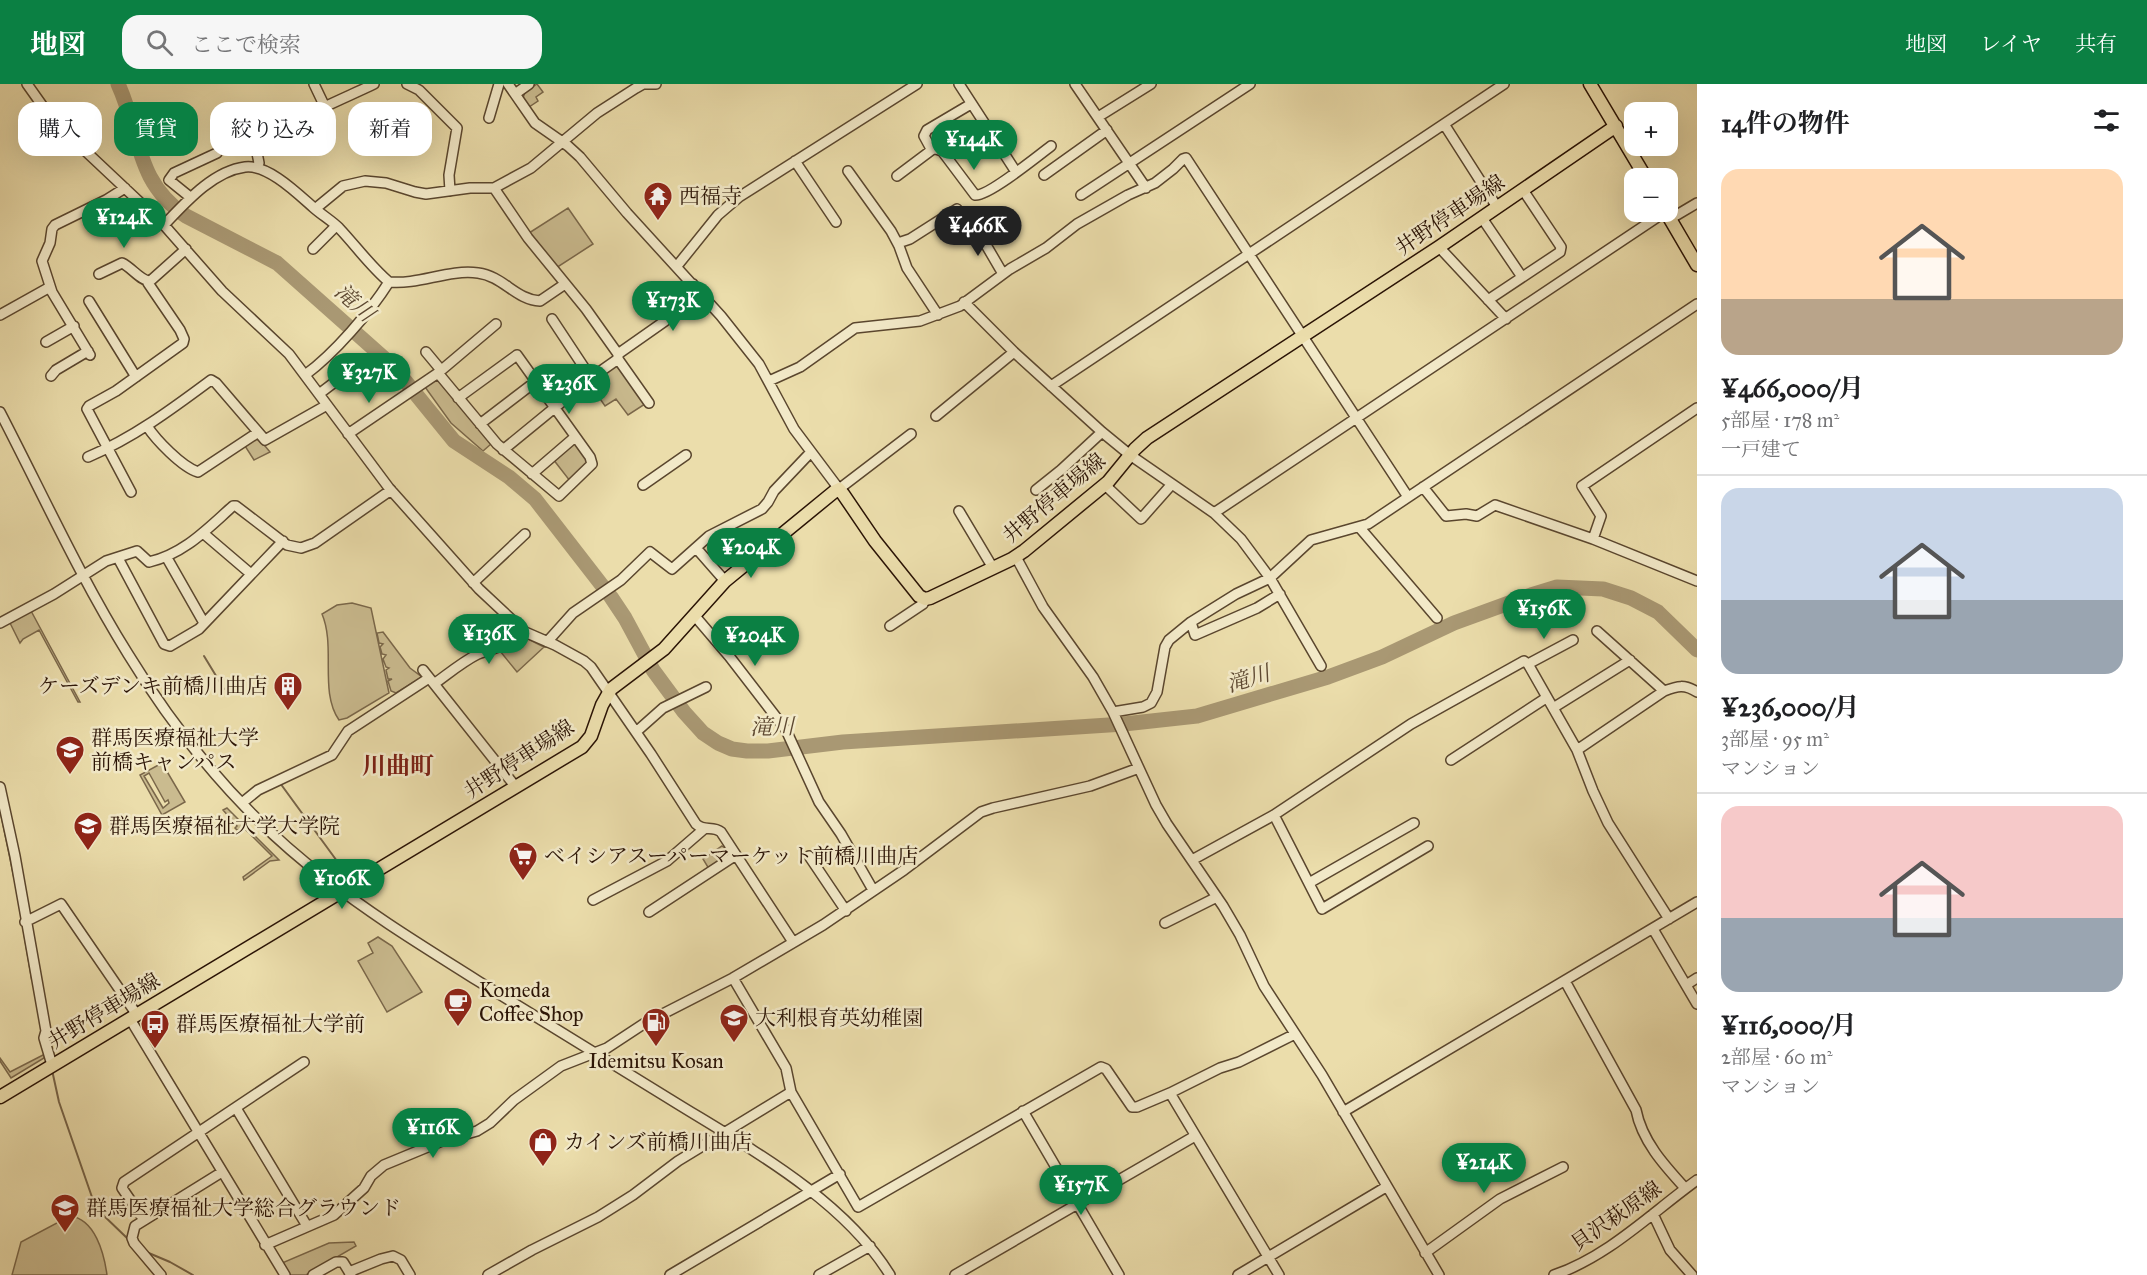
<!DOCTYPE html>
<html lang="ja">
<head>
<meta charset="utf-8">
<style>
	:root { --surface:#fff; --page:#f6f6f6; --text:#202124; --muted:#757577; --line:#e0e0e0; --accent:#0b8043 }
	body { margin:0; font-family:"IM FELL Great Primer","Noto Serif JP",serif; background:var(--page); color:var(--text); height:100vh; display:flex; flex-direction:column; font-size:22px; white-space:nowrap }
	* { box-sizing:border-box; margin:0 }
	p { font-size:20px; color:var(--muted) }
	.icon { flex:none; width:33px; height:33px; fill:none; stroke:currentColor; stroke-width:2; stroke-linecap:round; stroke-linejoin:round }
	.map { position:relative; flex:1; overflow:hidden }
	.panel { display:flex; flex-direction:column; background:var(--surface); width:450px }
	.panel>* { flex:none }
	.banner { position:absolute; left:18px; top:18px; width:570px; height:54px; display:flex; gap:12px }
	.tools { position:absolute; left:1624px; top:18px; display:grid; gap:12px }
	.tools a { display:grid; place-items:center; width:54px; height:54px; border-radius:12px; background:var(--surface); box-shadow:0 6px 24px #0002; font-size:30px }
	.price { position:absolute; translate:-50% -51px; padding:0 14px; border-radius:21px; background:var(--accent); color:#fff; font-size:20px; line-height:39px; filter:drop-shadow(0 2px 3px #0008) }
	.price::after { content:''; position:absolute; left:50%; top:36px; width:18px; height:14px; margin-left:-9px; background:inherit; clip-path:polygon(0 0,100% 0,50% 100%) }
	.price.selected { background:#222; color:#fff }
	ul { padding:0; list-style:none }
	li { display:grid; align-content:center; gap:12px; height:318px; padding:0 24px }
	li+li { border-top:2px solid var(--line) }
	li span { display:grid; place-items:center; height:186px; border-radius:18px; color:#555 }
	li>.icon { margin-inline-start:auto }
	span .icon { width:108px; height:108px; fill:#fffc; stroke-width:1 }
	li b { font-size:26px }
	h2 { display:flex; justify-content:space-between; align-items:center; height:72px; padding:0 24px; font-size:26px }
	.tag { padding:0 21px; border-radius:18px; background:var(--surface); box-shadow:0 6px 24px #0002; font-size:21px; line-height:54px }
	.tag.selected { background:var(--accent); color:#fff }
	header { display:flex; align-items:center; gap:36px; box-sizing:border-box; height:84px; padding:0 30px; background:var(--accent); color:#fff }
	header strong { font-size:28px }
	nav { display:flex; gap:33px; margin-inline-start:auto; font-size:21px }
	.search { width:420px; height:54px; background:var(--page); display:flex; align-items:center; gap:15px; box-sizing:border-box; padding:0 21px; border-radius:18px; color:var(--muted); font-size:22px }
	main { display:flex; flex:1; min-height:0 }
	.map>svg:first-child { display:block }
	.green { fill:#cabb8f; stroke:#7a674a; stroke-width:1.5; fill-rule:evenodd }
	.lines { fill:none; stroke-linecap:round; stroke-linejoin:round }
	.stream { stroke:#766347; stroke-width:2 }
	.river { stroke:#a99873; stroke-width:15 }
	.minor-casing { stroke:#5a462e; stroke-width:12 }
	.major-casing { stroke:#2a1305; stroke-width:15 }
	.minor { stroke:#f2e9c8; stroke-width:9 }
	.major { stroke:#ebddab; stroke-width:12 }
	.labels { text-anchor:middle; stroke-width:5; stroke-linejoin:round; paint-order:stroke }
	.poi-label { font-size:21px; fill:#2a1305; stroke:#f2e9c8; text-anchor:start }
	.street-label { font-size:21px; fill:#2a1305; stroke:#f2e9c8 }
	.water-label { font-size:22px; font-style:italic; fill:#5d4831; stroke:#f2e9c8 }
	.quarter-label { font-size:24px; font-weight:bold; fill:#7a1f14; stroke:#f2e9c8 }
</style>
</head>
<body>
<header>
<strong>地図</strong>
<div class="search"><svg class="icon" aria-label="search" viewBox="0 0 24 24"><circle cx="10" cy="10" r="6"/><path d="M15 15l6 6"/></svg>ここで検索</div>
<nav><a>地図</a><a>レイヤ</a><a>共有</a></nav>
</header>
<main>
<div class="map">
<svg width="1697" height="1191" viewBox="0 0 1697 1191">
	<rect width="100%" height="100%" fill="#ebddab"/>
	<filter id="stains"><feTurbulence type="fractalNoise" baseFrequency=".00333" numOctaves="4"/><feColorMatrix values="0 0 0 0 .2 0 0 0 0 .09 0 0 0 0 .02 0 0 0 .5 -.17"/></filter>
	<radialGradient id="worn" r=".72"><stop offset=".6" stop-color="#630" stop-opacity="0"/><stop offset="1" stop-color="#630" stop-opacity=".3"/></radialGradient>
	<path class="green" d="M537,0l6,8 -7,5 2,4 -9,6 -6,-9 2,-6z
		M568,124l25,36 -37,24 -27,-35z
		M616,279l29,41 -17,11 -12,-16 -11,7 -16,-23z
		M439,296l52,64 -8,7 -32,-28 -26,-36 8,-6z
		M255,355l5,1 10,12 -16,8 -9,-14z
		M574,358l14,18 -1,5 -17,16 -17,-22z
		M352,519l19,5 18,85 -42,25 -8,2c-20,-29 -3,-73 -17,-106l15,-9z
		M30,525l50,93h-2l-39,-72 -16,9 -3,4 -10,-20 -3,-1z
		M383,548l27,36 12,9 -26,16 -5,-2 -3,-10 4,-2h-4l-2,-9 3,-2 -3,-1 -3,-8 3,-4 -4,-1 -2,-7 3,-3 -4,-1 -2,-10z
		M522,554h4l18,9 -27,25 -17,-21z
		M162,679l23,39 -23,13 -22,-40zM149,689l16,29 3,-2 1,3 -6,5 -19,-32z
		M227,724l52,52 -9,1 -26,19 -1,-3 29,-21 -27,-27 -8,1 -2,-2 2,-2 -14,-16z
		M722,762l6,4v6l-19,13 -6,-10z
		M378,853l14,9 30,46 -35,20 -29,-51 15,-8 -5,-10z
		M45,970l-1,4 -33,20 -11,-17v-3l10,14z
		M70,1132c25,3 34,37 37,59h-95l9,-33z
		M354,1158l2,4 -50,29h-16l-8,-12 47,-20z"/>
	<g class="lines">
		<path class="stream" d="M204,572l20,33
			M280,699l65,89
			M0,725l14,68
			M17,807l15,89
			M52,986l7,32 34,98 7,12 28,27
			M144,1167l26,11 23,13"/>
		<path class="river" d="M118,0c23,49 16,97 68,132l91,47 116,103 61,75 55,36 26,22 76,98 14,21 28,52 31,42 19,21 15,10 14,6 15,2h21l75,-9 281,-18 73,-8 131,-39 54,-20 72,-34 77,-28 26,-8 46,2 28,9 27,14 39,38"/>
		<g class="minor-casing">
			<path id="minor" d="M27,0l22,31 13,14 102,96 58,66 67,63 100,134 90,101 46,43 30,13 29,16 7,6 60,87 45,70c8,8 17,1 25,8l72,110
				M314,0l11,23
				M407,0l12,6 38,38 -8,47 1,16
				M508,0l27,39 33,23 12,11 47,56 94,103 38,48 35,65 45,60 72,-55
				M959,0l57,88
				M1075,0l71,104
				M515,10l14,-10
				M971,20l-44,26 -3,6 6,11 12,4 33,44c12,2 63,-39 76,-49
				M1098,33l53,-33
				M489,34l10,-34
				M1444,40l53,83
				M795,77l41,61
				M257,83l2,-4 -3,-15c13,-19 94,-52 118,-64
				M848,87l43,60 8,15 8,22 31,47
				M1044,91l63,-45
				M897,92l36,-27
				M494,104l34,50 58,71 32,45
				M1081,111l169,-111
				M190,113l-21,-17 5,-7 43,-20
				M315,125l28,-23 22,-5 21,2 29,9 11,2 44,-6h24l37,-20 66,-55 39,-25 7,-4h13
				M1482,134l40,59
				M1670,135l27,-16
				M164,141c21,-22 49,-54 81,-58 23,-3 53,27 69,41 8,7 18,13 25,20 17,18 32,39 50,54 30,3 59,-13 89,-9 25,3 38,27 62,28l25,-17
				M975,142l28,48
				M898,159l12,-4 47,-30
				M1439,163l67,72
				M313,165l23,-23
				M677,182l41,-51 21,-18 178,-113
				M99,190l23,-11c9,4 18,17 27,18
				M1488,216l72,-48 1,-5 -38,-57
				M89,217l47,76
				M964,218l50,50 88,80 28,23 84,58 27,26 29,39 51,88
				M0,231l50,-28
				M552,235l39,59
				M46,258l28,-16
				M426,268l15,18
				M90,271l-38,-63 -10,-31 8,-18 2,-14 3,-4 51,-25 19,-12
				M618,275l31,44
				M438,289l58,-49
				M305,291c29,-21 65,-63 84,-93
				M51,292l5,-6 32,-19
				M769,297l31,-14 55,-39 65,-7 40,-15 50,-37 36,-21 31,-24 51,-29 27,-12 18,-14 10,-10 3,-1 222,339
				M1051,302l453,-302
				M319,310l42,-32
				M0,328c42,81 80,165 128,242 52,85 118,164 197,224 48,38 101,70 153,103 64,39 127,78 190,117 77,48 174,99 222,177
				M936,332l78,-64
				M480,340l55,-42
				M147,342c9,14 35,41 51,46l59,-39
				M348,350l90,-61 59,71 62,52 33,-32 -2,-7 -73,-102 -59,43
				M503,366l88,-72 27,-19v-5l47,-33 28,-37
				M88,373c45,-19 84,-48 123,-77l5,3 49,57 62,-35
				M532,390l43,-37
				M643,401l43,-30
				M1105,401l36,34 31,-35
				M1423,403l23,29 20,-2 11,2 18,-11 98,34 104,42
				M1036,406l25,-20 41,-38
				M131,408l-44,-83 2,-3 27,-15 67,-48 1,-4 -4,-9 -32,-47 38,-34
				M959,427l34,57
				M1214,429l451,-301
				M1360,444l77,90
				M203,449l48,41
				M1593,455l8,-23 -19,-30 115,-78
				M697,465l28,32
				M1016,473l27,50 50,70 20,35 43,93 11,19 56,82 17,29 24,51 58,89 117,200
				M118,474l46,86 6,2 29,-17 84,-88
				M167,474l37,65
				M473,499l52,-49
				M694,531l35,41 57,74 33,72 22,32 32,56
				M1191,538l4,13 62,-27 23,-14
				M0,539l54,-29 52,-33 31,-10 12,11c35,-8 58,-33 84,-56h3l51,39 14,3 14,-5 76,-53
				M890,542l33,-22 2,-5
				M1597,547l67,60
				M547,558l26,-29 48,-33 29,-28 22,17 37,-33 53,-27 6,-7 6,-11 37,-39
				M1528,580l45,-24
				M423,586l92,116
				M434,600c14,-10 28,-22 44,-30 14,-6 37,-9 47,-22
				M1553,624l77,-48
				M1113,628l30,-5 8,-4 6,-11 8,-45 4,-7 22,-18 45,-28 34,-16 41,-38 57,-16 329,-220
				M636,648l27,-24 43,-21
				M1577,666l87,-59c14,-5 20,-7 33,1
				M1451,676l95,-62
				M0,703l15,69 31,175 -2,7 8,27
				M242,719l16,-13 74,-35 16,-24 81,-53
				M1274,731l48,94 106,-63
				M809,772l37,55
				M1192,776l82,-45 137,-91 113,-63 4,3 49,86 16,41 15,32 61,96
				M1309,799l105,-60
				M593,816l74,-39 37,-32
				M649,828l87,-57
				M25,838l36,-18 76,111
				M1165,839l52,-26
				M1653,845l44,75
				M733,894l53,90 5,24 67,115 243,-140 5,2 26,38h5l33,-14 50,-25 19,-6 56,-28
				M1565,897l71,129c6,31 28,55 49,78
				M1686,901l11,-7
				M130,935l155,256
				M1170,1009l109,182
				M236,1024l71,118
				M1023,1027l96,164
				M1343,1028l354,-210
				M1653,1130l17,36 22,25
				M144,1136l-22,-32 2,-6 180,-120
				M265,1161l69,-30 30,-27 7,-12 13,-11 58,-24 35,-10 13,-8 24,-23 47,-34 46,-18 38,-25 88,-45 90,-53 81,-55 77,-58 12,-4 97,-22 49,-18
				M1425,1169l75,-54 63,-32
				M349,1188l32,-13 12,-3 8,4 9,15
				M161,1191l-27,-32 -2,-5 3,-12 87,-54
				M313,1191l23,-13h7l8,13
				M488,1191l44,-25 66,-33 35,-22 45,-34 113,-69
				M670,1191l170,-101
				M819,1191l51,-29
				M955,1191l240,-139
				M1238,1191l148,-88
				M1554,1191c55,-19 96,-61 143,-95"/>
		</g>
		<g class="major-casing">
			<path id="major" d="M1590,0l56,94
				M1666,128l31,53
				M0,1013l582,-350 9,-11 11,-31 9,-16 53,-40 61,-68 110,-90 4,-2 4,5 32,47 44,55 6,3 5,-1 82,-39 12,-8 84,-69 27,-33 12,-11 292,-191 177,-121"/>
		</g>
		<use href="#minor" class="minor"/>
		<use href="#major" class="major"/>
	</g>
	<defs>
		<g id="temple-pin" transform="scale(1.5)"><path d="M0 17L-7.5 6A9.5 9.5 0 1 1 7.5 6Z" fill="#8f2418" stroke="#f2e9c8"/><path d="M0-6L5-2H3V0L6.5 2.5H4V6H1.5V3h-3V6H-4V2.5H-6.5L-3 0V-2H-5Z" fill="#fff"/></g>
		<g id="building-pin" transform="scale(1.5)"><path d="M0 17L-7.5 6A9.5 9.5 0 1 1 7.5 6Z" fill="#8f2418" stroke="#f2e9c8"/><path d="M-4-6H4V6H1V3H-1V6H-4ZM-2.5-4.3h1.7v1.8h-1.7ZM.8-4.3h1.7v1.8H.8ZM-2.5-1h1.7V.8h-1.7ZM.8-1h1.7V.8H.8Z" fill="#fff"/></g>
		<g id="university-pin" transform="scale(1.5)"><path d="M0 17L-7.5 6A9.5 9.5 0 1 1 7.5 6Z" fill="#8f2418" stroke="#f2e9c8"/><path d="M0-5L7-2L0 1L-7-2ZM-4 1L0 2.5L4 1V4Q0 6-4 4Z" fill="#fff"/></g>
		<g id="supermarket-pin" transform="scale(1.5)"><path d="M0 17L-7.5 6A9.5 9.5 0 1 1 7.5 6Z" fill="#8f2418" stroke="#f2e9c8"/><path d="M-6-5.5h2.5l.6 2H6L4.5 2H-2.5L-4.4-4H-6ZM-1.5 3.2a1.3 1.3 0 1 0 .1 0ZM3 3.2a1.3 1.3 0 1 0 .1 0Z" fill="#fff"/></g>
		<g id="cafe-pin" transform="scale(1.5)"><path d="M0 17L-7.5 6A9.5 9.5 0 1 1 7.5 6Z" fill="#8f2418" stroke="#f2e9c8"/><path d="M-5.5-4.5H6V0H3Q3 3.5 0 3.5H-2.5Q-5.5 3.5-5.5 0ZM3-3.2v2h1.7v-2ZM-6 4.5H4V6H-6Z" fill="#fff"/></g>
		<g id="school-pin" transform="scale(1.5)"><path d="M0 17L-7.5 6A9.5 9.5 0 1 1 7.5 6Z" fill="#8f2418" stroke="#f2e9c8"/><path d="M0-5L7-2L0 1L-7-2ZM-4 1L0 2.5L4 1V4Q0 6-4 4Z" fill="#fff"/></g>
		<g id="fuel-pin" transform="scale(1.5)"><path d="M0 17L-7.5 6A9.5 9.5 0 1 1 7.5 6Z" fill="#8f2418" stroke="#f2e9c8"/><path d="M-5.5-6h7V0h2V4h1.3V-2.5L3-4.5l.8-.8L6-3V5H2.5V1h-1V6h-7ZM-4.2-4.7v3.2H.2V-4.7Z" fill="#fff"/></g>
		<g id="bus-pin" transform="scale(1.5)"><path d="M0 17L-7.5 6A9.5 9.5 0 1 1 7.5 6Z" fill="#8f2418" stroke="#f2e9c8"/><path d="M-5-6H5V4H4V6H2V4H-2V6H-4V4H-5ZM-3.5-4V0h7V-4ZM-3.5 1.2v1.5H-2V1.2ZM2 1.2v1.5H3.5V1.2Z" fill="#fff"/></g>
		<g id="shop-pin" transform="scale(1.5)"><path d="M0 17L-7.5 6A9.5 9.5 0 1 1 7.5 6Z" fill="#8f2418" stroke="#f2e9c8"/><path d="M-5-2.5h2.3a2.7 3.5 0 0 1 5.4 0H5L5.5 6h-11ZM-1.5-2.5h3a1.5 2.3 0 0 0-3 0Z" fill="#fff"/></g>
	</defs>
	<g fill-rule="evenodd">
		<use href="#temple-pin" x="658" y="112"/>
		<use href="#building-pin" x="288" y="602"/>
		<use href="#university-pin" x="70" y="666"/>
		<use href="#university-pin" x="88" y="742"/>
		<use href="#supermarket-pin" x="523" y="772"/>
		<use href="#cafe-pin" x="458" y="918"/>
		<use href="#school-pin" x="734" y="934"/>
		<use href="#fuel-pin" x="656" y="938"/>
		<use href="#bus-pin" x="155" y="940"/>
		<use href="#shop-pin" x="543" y="1058"/>
		<use href="#university-pin" x="65" y="1124"/>
	</g>
	<g class="labels">
		<g class="poi-label">
			<text x="679" y="119">西福寺</text>
			<text x="267" y="609" text-anchor="end">ケーズデンキ前橋川曲店</text>
			<text x="91" y="661">群馬医療福祉大学<tspan x="91" dy="24">前橋キャンパス</tspan></text>
			<text x="109" y="749">群馬医療福祉大学大学院</text>
			<text x="544" y="779">ベイシアスーパーマーケット前橋川曲店</text>
			<text x="479" y="913">Komeda<tspan x="479" dy="24">Coffee Shop</tspan></text>
			<text x="755" y="941">大利根育英幼稚園</text>
			<text x="176" y="947">群馬医療福祉大学前</text>
			<text x="656" y="984" text-anchor="middle">Idemitsu Kosan</text>
			<text x="564" y="1065">カインズ前橋川曲店</text>
			<text x="86" y="1131">群馬医療福祉大学総合グラウンド</text>
		</g>
		<g class="street-label">
			<text transform="translate(1450 131) rotate(-34)" y="7">井野停車場線</text>
			<text transform="translate(1054 414) rotate(-40)" y="7">井野停車場線</text>
			<text transform="translate(519 675) rotate(-33)" y="7">井野停車場線</text>
			<text transform="translate(104 927) rotate(-31)" y="7">井野停車場線</text>
			<text transform="translate(1616 1132) rotate(-35)" y="7">貝沢萩原線</text>
		</g>
		<g class="water-label">
			<text transform="translate(355 218) rotate(42)" y="8">滝川</text>
			<text transform="translate(1248 594) rotate(-17)" y="8">滝川</text>
			<text transform="translate(772 642) rotate(-1)" y="8">滝川</text>
		</g>
		<g class="quarter-label">
			<text x="398" y="690">川曲町</text>
		</g>
	</g>
	<rect width="100%" height="100%" filter="url(#stains)"/>
	<rect width="100%" height="100%" fill="url(#worn)"/>
</svg>
<div class="tools">
<a>+</a>
<a>−</a>
</div>
<b class="price" style="left:974px;top:87px">¥144K</b>
<b class="price" style="left:124px;top:165px">¥124K</b>
<b class="price selected" style="left:978px;top:173px">¥466K</b>
<b class="price" style="left:673px;top:248px">¥173K</b>
<b class="price" style="left:369px;top:320px">¥327K</b>
<b class="price" style="left:569px;top:331px">¥236K</b>
<b class="price" style="left:751px;top:495px">¥204K</b>
<b class="price" style="left:1544px;top:556px">¥156K</b>
<b class="price" style="left:489px;top:581px">¥136K</b>
<b class="price" style="left:755px;top:583px">¥204K</b>
<b class="price" style="left:342px;top:826px">¥106K</b>
<b class="price" style="left:433px;top:1075px">¥116K</b>
<b class="price" style="left:1484px;top:1110px">¥214K</b>
<b class="price" style="left:1081px;top:1132px">¥157K</b>
<div class="banner">
<a class="tag">購入</a>
<a class="tag selected">賃貸</a>
<a class="tag">絞り込み</a>
<a class="tag">新着</a>
</div>
</div>
<section class="panel">
<h2>14件の物件<svg class="icon" aria-label="filters" viewBox="0 0 24 24"><path d="M4 7h16M4 17h16"/><circle cx="9" cy="7" r="2"/><circle cx="15" cy="17" r="2"/></svg></h2>
<ul>
<li><span style="background:linear-gradient(#ffd9b3 70%,#b9a48a 0)"><svg class="icon" aria-label="home" viewBox="0 0 24 24"><path d="M3 11l9-7 9 7M6 9v11h12V9"/></svg></span><div><b>¥466,000/月</b><p>5部屋 · 178 m²</p><p>一戸建て</p></div></li>
<li><span style="background:linear-gradient(#c9d6e8 60%,#9aa5b1 0)"><svg class="icon" aria-label="home" viewBox="0 0 24 24"><path d="M3 11l9-7 9 7M6 9v11h12V9"/></svg></span><div><b>¥236,000/月</b><p>3部屋 · 95 m²</p><p>マンション</p></div></li>
<li><span style="background:linear-gradient(#f6c9c9 60%,#9aa5b1 0)"><svg class="icon" aria-label="home" viewBox="0 0 24 24"><path d="M3 11l9-7 9 7M6 9v11h12V9"/></svg></span><div><b>¥116,000/月</b><p>2部屋 · 60 m²</p><p>マンション</p></div></li>
</ul>
</section>
</main>
</body>
</html>
